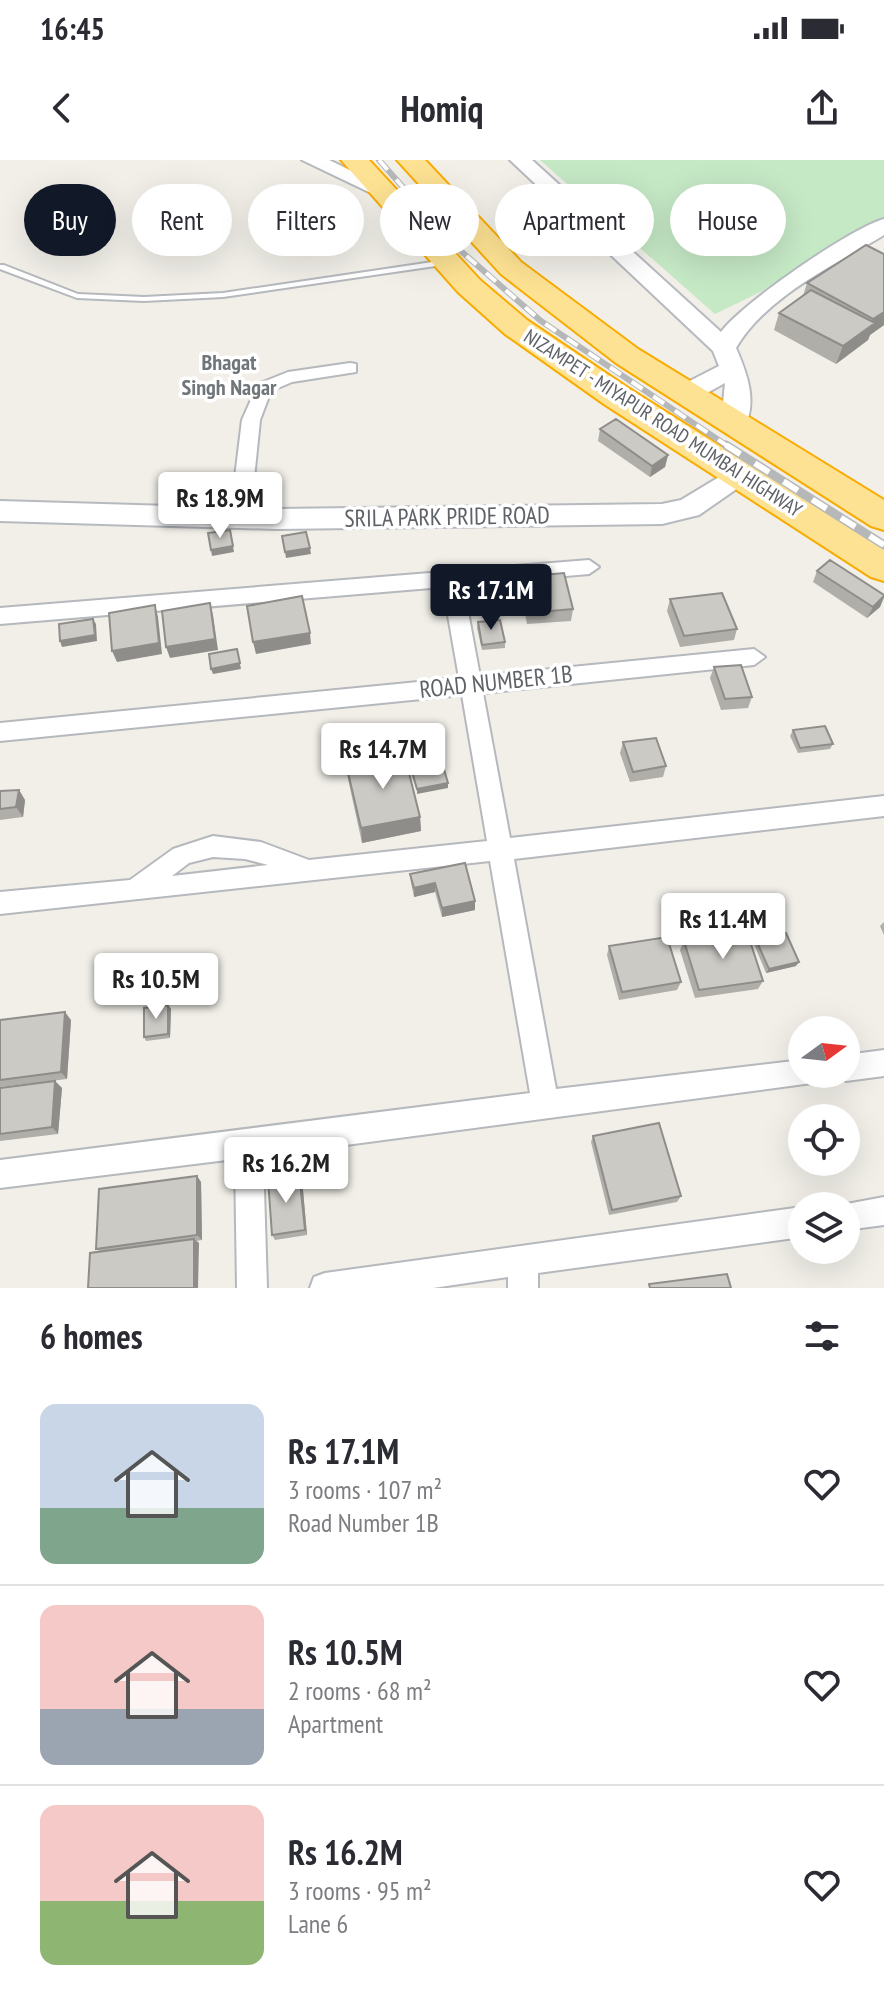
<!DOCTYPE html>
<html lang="en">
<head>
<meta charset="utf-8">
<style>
	:root { --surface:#fff; --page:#f2f2f3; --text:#2b2b33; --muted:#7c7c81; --line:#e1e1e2; --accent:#111827 }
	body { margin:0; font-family:"PT Sans Narrow",sans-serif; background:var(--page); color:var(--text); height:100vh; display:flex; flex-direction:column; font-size:30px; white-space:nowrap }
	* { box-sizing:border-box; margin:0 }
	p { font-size:26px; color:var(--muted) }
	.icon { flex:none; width:44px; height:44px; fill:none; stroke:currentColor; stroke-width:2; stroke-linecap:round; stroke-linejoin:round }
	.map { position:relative; height:1128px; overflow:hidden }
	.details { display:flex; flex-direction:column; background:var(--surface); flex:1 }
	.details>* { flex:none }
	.hud { position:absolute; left:24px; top:24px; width:836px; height:72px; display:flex; gap:16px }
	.needle { width:52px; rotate:75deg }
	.fabs { position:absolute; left:788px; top:856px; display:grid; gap:16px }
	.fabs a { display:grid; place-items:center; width:72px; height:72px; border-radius:50%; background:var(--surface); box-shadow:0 8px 32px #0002; font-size:40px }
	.price { position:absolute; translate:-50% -68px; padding:0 18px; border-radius:8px; background:#fff; color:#222; font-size:26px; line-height:52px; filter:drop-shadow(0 2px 4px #0008) }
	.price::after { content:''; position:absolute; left:50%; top:48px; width:24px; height:18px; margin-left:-12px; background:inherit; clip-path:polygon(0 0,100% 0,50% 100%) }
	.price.selected { background:var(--accent); color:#fff }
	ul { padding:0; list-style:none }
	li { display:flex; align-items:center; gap:24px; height:200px; padding:0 40px }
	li+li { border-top:2px solid var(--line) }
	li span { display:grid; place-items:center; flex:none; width:224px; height:160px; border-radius:16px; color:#555 }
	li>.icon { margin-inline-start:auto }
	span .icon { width:96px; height:96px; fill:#fffc; stroke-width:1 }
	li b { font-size:34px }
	h2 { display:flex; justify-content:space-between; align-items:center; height:96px; padding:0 40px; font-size:34px }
	.pill { padding:0 28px; border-radius:36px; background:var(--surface); box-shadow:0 8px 32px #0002; font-size:28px; line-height:72px }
	.pill.selected { background:var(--accent); color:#fff }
	.status { display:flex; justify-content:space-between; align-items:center; height:56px; padding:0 40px; background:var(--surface); direction:ltr }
	.status svg { height:22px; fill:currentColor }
	header { display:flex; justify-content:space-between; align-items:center; height:104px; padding:0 40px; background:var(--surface); font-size:36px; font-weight:700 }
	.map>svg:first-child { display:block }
	.green { fill:#c5e8c5 }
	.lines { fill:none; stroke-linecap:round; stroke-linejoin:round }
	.lane-casing { stroke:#b5b8bc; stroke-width:4 }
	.street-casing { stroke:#b5b8bc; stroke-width:4 }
	.secondary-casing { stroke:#b6babf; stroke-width:4 }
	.highway-casing { stroke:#f9ab00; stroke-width:4 }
	.lane { fill:#fff; fill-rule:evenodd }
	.street { fill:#fff; fill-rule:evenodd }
	.secondary { fill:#fff; fill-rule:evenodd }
	.highway { fill:#fde293; fill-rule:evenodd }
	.rail-far1-casing { stroke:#b6b7b8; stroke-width:6 }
	.rail-casing { stroke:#b6b7b8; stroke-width:9 }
	.rail-far1 { stroke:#fff; stroke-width:4; stroke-dasharray:13; stroke-linecap:butt }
	.rail { stroke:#fff; stroke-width:6; stroke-dasharray:17; stroke-linecap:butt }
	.wall { fill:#afaea9 }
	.shaded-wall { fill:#8f8d8a }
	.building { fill:#cccac5; stroke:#8f8d8a; stroke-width:2 }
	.labels { text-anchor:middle; stroke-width:7; stroke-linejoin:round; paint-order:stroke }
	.far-street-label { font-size:20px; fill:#5f6368; stroke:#fff }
	.far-neighbourhood-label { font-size:22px; font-weight:bold; fill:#70757a; stroke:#fff }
	.street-label { font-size:24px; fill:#5f6368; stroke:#fff }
</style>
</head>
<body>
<div class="status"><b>16:45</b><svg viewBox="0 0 49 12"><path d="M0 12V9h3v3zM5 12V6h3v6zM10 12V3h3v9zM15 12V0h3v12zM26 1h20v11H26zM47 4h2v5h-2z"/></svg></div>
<header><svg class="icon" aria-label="back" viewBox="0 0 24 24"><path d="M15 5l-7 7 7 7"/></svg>Homiq<svg class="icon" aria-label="share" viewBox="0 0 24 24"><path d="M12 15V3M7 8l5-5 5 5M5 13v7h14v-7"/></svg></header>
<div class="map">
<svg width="884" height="1128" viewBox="0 0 884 1128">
	<rect width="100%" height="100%" fill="#f1efe8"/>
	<path class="green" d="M540,0h344v72l-169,82z"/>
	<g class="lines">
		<g class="lane-casing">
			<path id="lane" d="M446,100l4,2 -1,2 -226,33 -79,4 -67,-3 -77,-29v-4h4l74,29 66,3 79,-4z"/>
		</g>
		<g class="street-casing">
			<path id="street" d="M350,203l6,1v8l-64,10 -21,9 -11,29 -10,98 -10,7 -7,-2 -3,-5 12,-98 16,-36 30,-12z
				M589,400l10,7 -10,7 -126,11 17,91 274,-27 11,8 -11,8 -271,28 27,145 374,-42v20l-370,43 42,230 246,-29v14h13l-3,9 -549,73 4,132h-30l-2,-129 -235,29v-28l530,-67 -40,-232 -490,53v-22l130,-12 43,-31 40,-13 48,6 48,18 178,-19 -25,-146 -462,46v-18l459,-45 -16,-91 -443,37v-16zM213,697l32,2 23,6 -96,11 17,-13z
				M884,890v26l-38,5 -9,-4 -2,-3h11v-19z
				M884,1037v28l-38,5v-24h-10z
				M802,1047v30l-264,36v15h-30v-11l-75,11h-123l4,-11 11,-4z"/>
		</g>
		<g class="secondary-casing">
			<path id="secondary" d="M302,0h27l62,30 -4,4h-14z
				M510,0h22l189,172c20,-28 130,-104 163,-113v16c-49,30 -118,61 -148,113 10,23 23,55 7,81h-18l-4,-6 4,-40 -29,16h-18l-4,-6 4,-6 41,-21 -6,-15z
				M739,305l9,2 4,7 -4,7 -49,34 -37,9 -385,5 -277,-8v-20l277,8 385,-5 19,-4z"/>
		</g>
		<g class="highway-casing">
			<path id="highway" d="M341,0h28l111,120 47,40 101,68 256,161v32l-13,-4 -267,-173 -99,-70 -47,-42z
				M397,0h28l96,102 117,87 246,151v30l-13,-4 -255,-163 -115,-89z"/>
		</g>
		<use href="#lane" class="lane"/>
		<use href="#street" class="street"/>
		<use href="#secondary" class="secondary"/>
		<use href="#highway" class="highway"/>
		<g class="rail-far1-casing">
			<path id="rail-far1" d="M379,0l75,85 87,76 188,126"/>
		</g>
		<g class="rail-casing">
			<path id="rail" d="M726,285l158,100"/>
		</g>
		<use href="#rail-far1" class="rail-far1"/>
		<use href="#rail" class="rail"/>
	</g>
	<path class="wall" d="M884,94v71l-14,10 -2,5 -32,24 -62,-34 5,-17 24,-17 4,-13z
		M600,269l68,26 -3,12 -15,10 -52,-36z
		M817,411l67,24v3l-4,9 -13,11 -54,-36z
		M521,417l52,32 -2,12 -44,3 -7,-36z
		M670,439l67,30 -3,11 -54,7 -13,-36z
		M478,462l27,20v6l-23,2 -5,-22z
		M714,507l38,30 -4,11 -27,2 -11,-32z
		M793,570l40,14 -3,5 -32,4 -8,-17z
		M623,582l43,24 -3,11 -33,5 -10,-29z
		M346,604l74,53 1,14 -59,12 -14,-64z
		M19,630l6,10 -2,17 -23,3v-29z
		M410,714l65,27v9l-33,7 -7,-25 -21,5 -3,-14z
		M884,762v13l-4,-9z
		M756,780l40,26 -30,7 -12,-29z
		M684,781l79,40 -5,8 -63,9 -15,-48z
		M609,786l72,36 -4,8 -58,10 -12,-45z
		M168,845l3,4 -1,29 -24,3 -2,-4z
		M0,860h71l-4,59 -67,8z
		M55,921l7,7 -4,46 -58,7v-53z
		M593,976l88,60 -4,6 -68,13 -18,-73z
		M299,1013l3,6 5,56 -32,5 -3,-5z
		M197,1016l4,6 1,58 -6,1 3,2 -98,9 -5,-3z"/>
	<path class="shaded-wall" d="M884,152v13l-14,10 -2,5 -32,24 7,-18 28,-21 2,-6z
		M668,295l-3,12 -15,10 2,-11z
		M230,370l4,22 -22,4 -1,-6z
		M310,388l1,6 -25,4 -1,-6z
		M884,436l-4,11 -13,11 6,-11z
		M210,443l3,12 5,35 -48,8 -4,-11z
		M155,445l3,12 4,37 -45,8 -5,-11z
		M93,459l3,5 1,17 -35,6 -2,-6z
		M310,473l1,11 -55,10 -3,-12z
		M237,489l4,20 -28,5 -2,-5z
		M448,623v5l-31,6v-5z
		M19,630l6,10 -2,17 -7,-10z
		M420,657l1,14 -59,12 -1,-15z
		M435,723v9l-21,5v-9z
		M475,741v9l-33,7v-9z
		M799,802l-3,4 -30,7 3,-4z
		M168,845l3,4 -1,29 -2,-4z
		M65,852l6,8 -4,59 -6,-7z
		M55,921l7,7 -4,46 -6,-7z
		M299,1013l3,6 5,56 -2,-5z
		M197,1016l4,6 1,58 -5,-5z
		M194,1079l5,4 -1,45h-4z"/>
	<path class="building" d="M866,85l18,9v58l-11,7 -66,-36z
		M811,130l64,33 -32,23 -64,-33z
		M616,259l52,36 -16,11 -52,-37z
		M230,370l3,16 -22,4 -3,-17z
		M306,372l4,16 -25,4 -3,-16z
		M830,400l54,35v1l-11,11 -56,-36z
		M564,413l9,36 -45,4 -7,-36z
		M722,433l15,36 -53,7 -14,-37z
		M302,436l8,37 -57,9 -6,-36z
		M210,443l5,36 -49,8 -4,-36z
		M155,445l4,38 -47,8 -3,-38z
		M93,459l2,16 -35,6 -1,-17z
		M500,460l5,22 -23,3 -4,-23z
		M237,489l3,14 -29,6 -2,-15z
		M741,505l11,32 -27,2 -11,-32z
		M825,566l8,18 -33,4 -7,-18z
		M656,578l10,28 -33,6 -10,-30z
		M404,593l16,64 -59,11 -15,-64z
		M443,606l5,17 -31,6 -5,-17z
		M19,630l-3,17 -16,2v-18z
		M465,703l10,38 -33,7 -7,-25 -21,5 -4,-14z
		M747,772l16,49 -64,9 -15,-49z
		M786,773l13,29 -30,7 -13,-29z
		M667,777l14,45 -59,10 -13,-46z
		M168,845v29l-24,3v-29z
		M65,852l-4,60 -61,8v-60z
		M55,921l-3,46 -52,7v-46z
		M659,963l22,73 -69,14 -19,-74z
		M299,1013l6,57 -33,5 -4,-56z
		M197,1016v59l-101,14 3,-60z
		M194,1079v49h-106l2,-35z
		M727,1114l4,14h-81l-1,-4z"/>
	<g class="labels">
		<g class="far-street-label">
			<text transform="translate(663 263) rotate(33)" y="7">NIZAMPET - MIYAPUR ROAD MUMBAI HIGHWAY</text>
		</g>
		<g class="far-neighbourhood-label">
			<text x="229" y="210">Bhagat<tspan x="229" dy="25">Singh Nagar</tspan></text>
		</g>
		<g class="street-label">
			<text transform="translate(447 357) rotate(-1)" y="8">SRILA PARK PRIDE ROAD</text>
			<text transform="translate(496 522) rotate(-6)" y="8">ROAD NUMBER 1B</text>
		</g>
	</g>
</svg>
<div class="fabs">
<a><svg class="needle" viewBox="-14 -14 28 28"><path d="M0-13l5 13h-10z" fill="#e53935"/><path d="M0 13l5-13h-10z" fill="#7c7c81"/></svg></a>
<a><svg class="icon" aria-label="locate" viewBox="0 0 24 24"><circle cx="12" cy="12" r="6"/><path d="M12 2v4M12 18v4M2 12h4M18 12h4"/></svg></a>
<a><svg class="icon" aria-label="layers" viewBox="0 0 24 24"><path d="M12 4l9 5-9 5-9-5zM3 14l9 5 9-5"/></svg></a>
</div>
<b class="price" style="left:220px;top:380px">Rs 18.9M</b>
<b class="price selected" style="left:491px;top:472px">Rs 17.1M</b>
<b class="price" style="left:383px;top:631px">Rs 14.7M</b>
<b class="price" style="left:723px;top:801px">Rs 11.4M</b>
<b class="price" style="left:156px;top:861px">Rs 10.5M</b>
<b class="price" style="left:286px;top:1045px">Rs 16.2M</b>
<div class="hud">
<a class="pill selected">Buy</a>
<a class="pill">Rent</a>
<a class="pill">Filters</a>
<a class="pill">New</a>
<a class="pill">Apartment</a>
<a class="pill">House</a>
</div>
</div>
<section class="details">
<h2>6 homes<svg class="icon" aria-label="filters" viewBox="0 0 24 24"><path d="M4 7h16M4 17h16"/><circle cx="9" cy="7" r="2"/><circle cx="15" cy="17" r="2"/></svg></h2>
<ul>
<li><span style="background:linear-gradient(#c9d6e8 65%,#7fa58c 0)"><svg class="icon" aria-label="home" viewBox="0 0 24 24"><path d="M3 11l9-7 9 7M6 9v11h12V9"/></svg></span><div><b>Rs 17.1M</b><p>3 rooms · 107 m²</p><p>Road Number 1B</p></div><svg class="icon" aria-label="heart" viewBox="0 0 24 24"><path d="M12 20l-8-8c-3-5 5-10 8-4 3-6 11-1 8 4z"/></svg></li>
<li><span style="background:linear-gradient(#f6c9c9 65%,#9aa5b1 0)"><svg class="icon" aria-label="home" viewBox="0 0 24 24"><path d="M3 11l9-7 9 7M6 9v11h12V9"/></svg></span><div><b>Rs 10.5M</b><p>2 rooms · 68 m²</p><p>Apartment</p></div><svg class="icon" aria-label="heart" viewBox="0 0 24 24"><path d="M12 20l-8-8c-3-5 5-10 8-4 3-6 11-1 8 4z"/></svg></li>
<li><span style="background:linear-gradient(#f6c9c9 60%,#8fb573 0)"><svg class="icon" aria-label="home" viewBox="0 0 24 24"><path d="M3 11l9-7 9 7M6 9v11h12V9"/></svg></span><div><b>Rs 16.2M</b><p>3 rooms · 95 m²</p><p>Lane 6</p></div><svg class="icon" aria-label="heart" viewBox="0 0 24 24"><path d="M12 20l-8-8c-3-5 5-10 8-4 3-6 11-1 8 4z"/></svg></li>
</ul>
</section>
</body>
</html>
